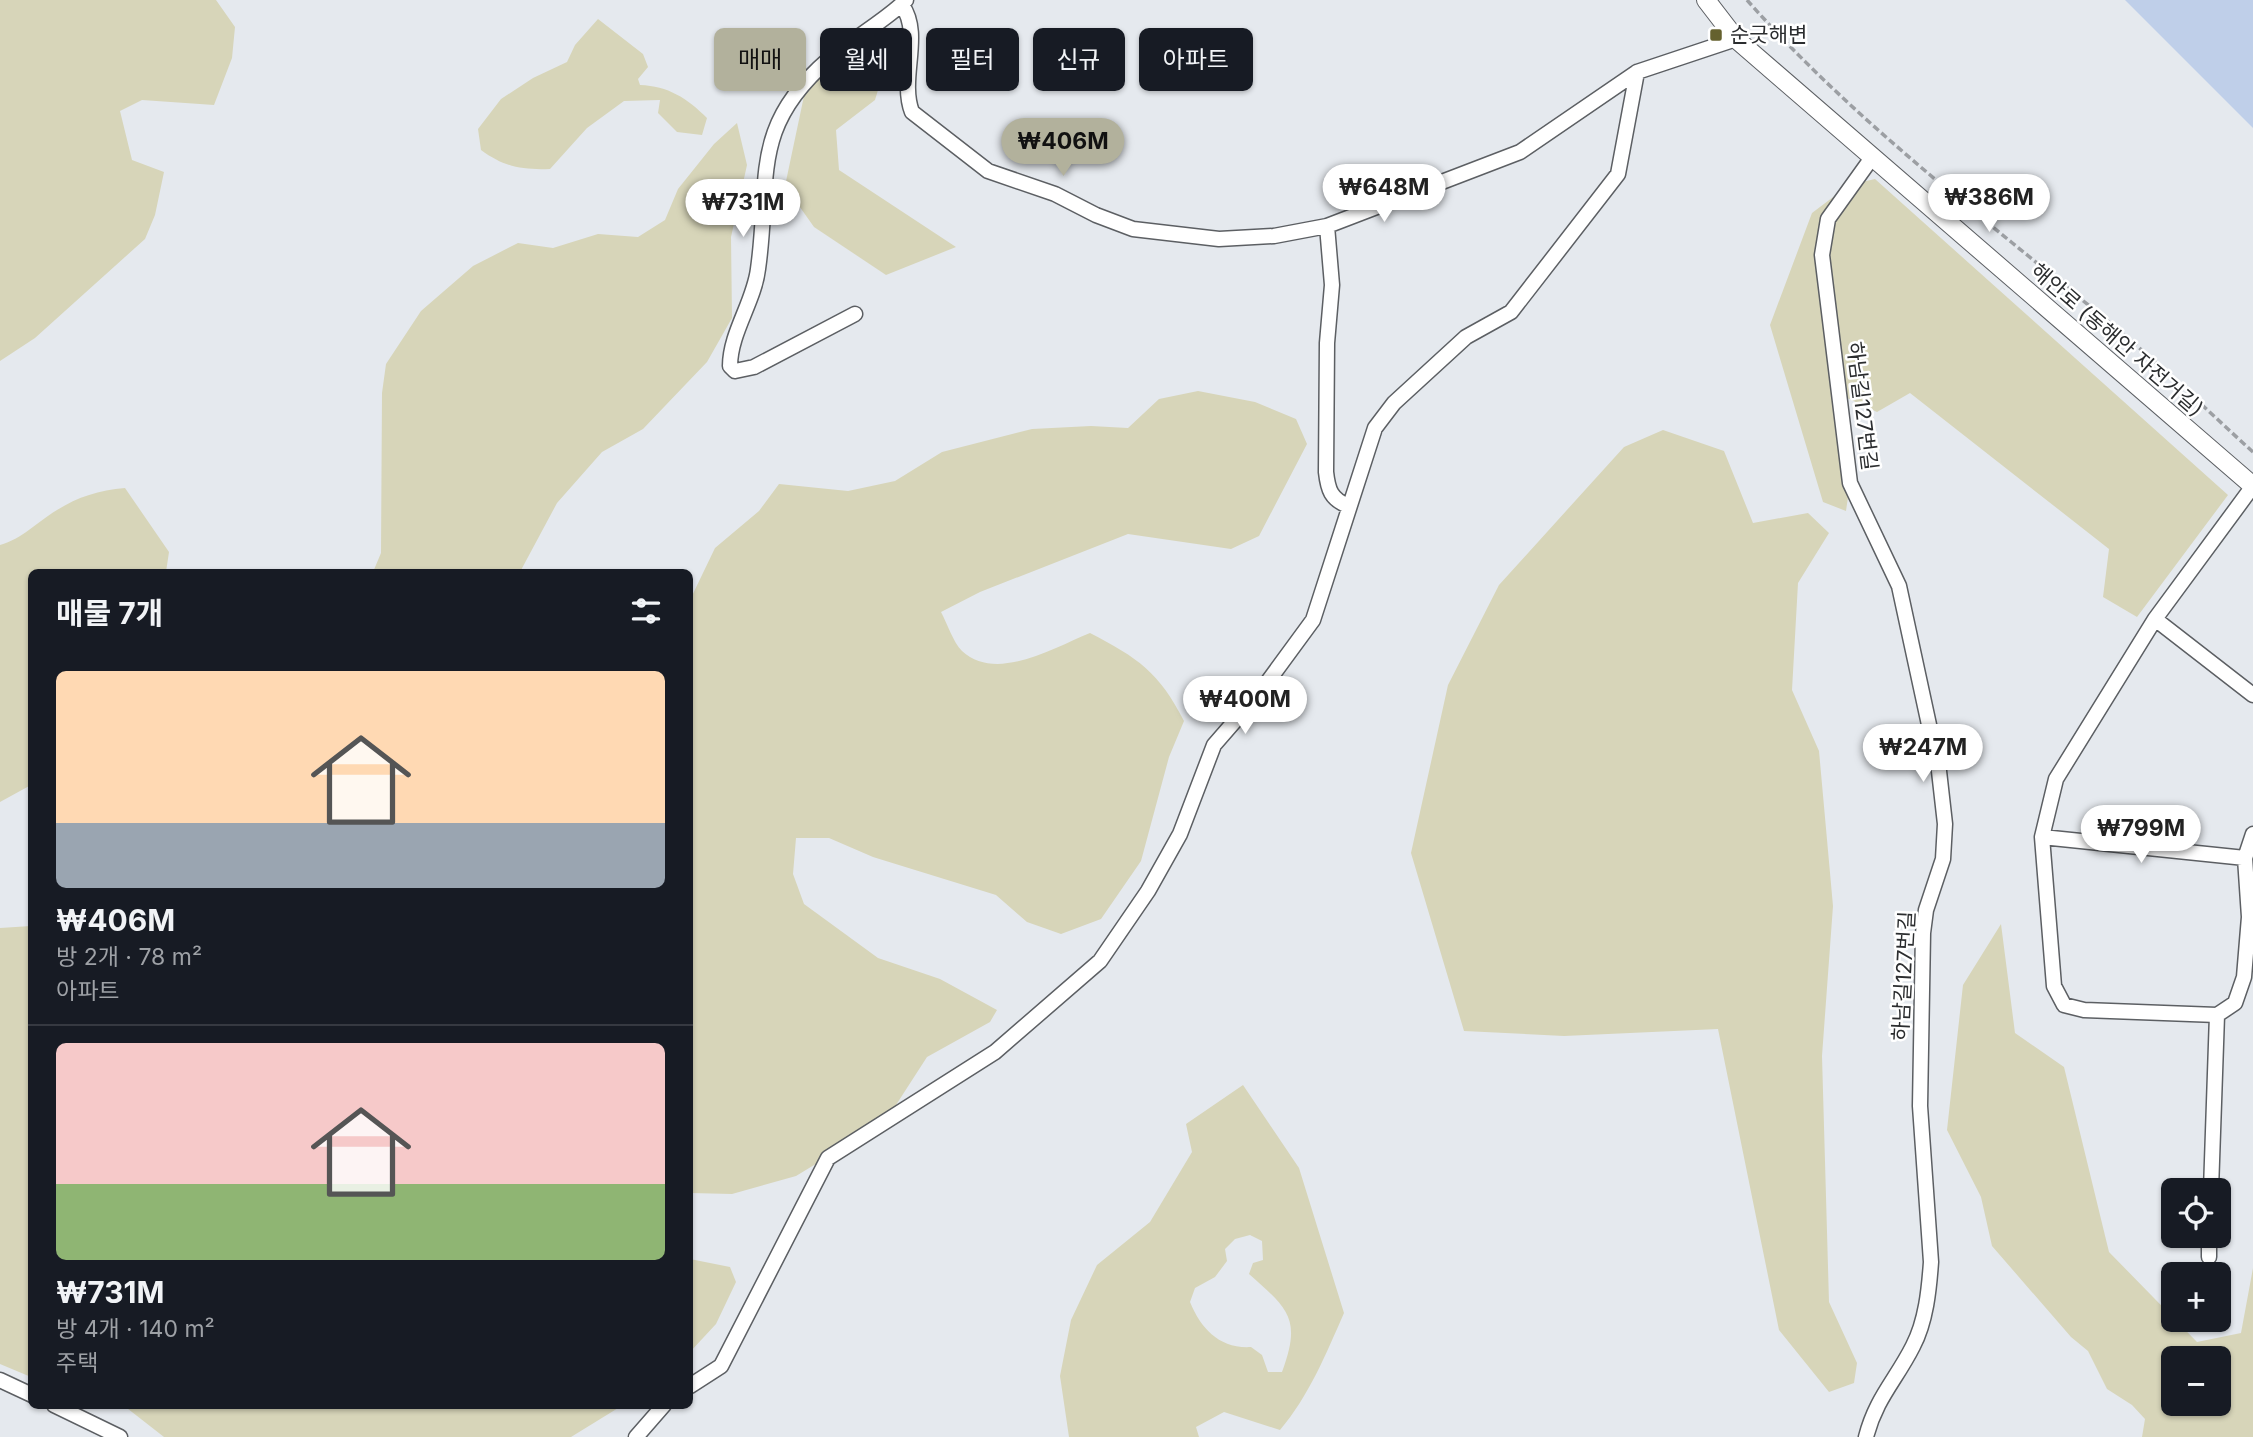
<!DOCTYPE html>
<html lang="ko">
<head>
<meta charset="utf-8">
<style>
	:root { --surface:#171b24; --page:#242831; --text:#f1f3f6; --muted:#9ea1a6; --line:#363941; --accent:#b2b19c }
	body { margin:0; font-family:Inter,"Noto Sans KR",sans-serif; background:var(--page); color:var(--text); height:100vh; display:flex; flex-direction:column; font-size:26px; white-space:nowrap }
	* { box-sizing:border-box; margin:0 }
	p { font-size:23px; color:var(--muted) }
	.icon { flex:none; width:38px; height:38px; fill:none; stroke:currentColor; stroke-width:2; stroke-linecap:round; stroke-linejoin:round }
	.map { position:relative; flex:1; overflow:hidden }
	.sheet { position:absolute; left:28px; top:569px; width:665px; height:840px; display:flex; flex-direction:column; background:var(--surface); border-radius:10px; box-shadow:0 2px 5px #0004 }
	.sheet>* { flex:none }
	.hud { position:absolute; left:714px; top:28px; width:665px; height:63px; display:flex; gap:14px }
	.fabs { position:absolute; left:2161px; top:1178px; display:grid; gap:14px }
	.fabs a { display:grid; place-items:center; width:70px; height:70px; border-radius:10px; background:var(--surface); box-shadow:0 2px 5px #0004; font-size:35px }
	.price { position:absolute; translate:-50% -60px; padding:0 16px; border-radius:24px; background:#fff; color:#222; font-size:23px; line-height:46px; filter:drop-shadow(0 2px 4px #0008) }
	.price::after { content:''; position:absolute; left:50%; top:42px; width:21px; height:16px; margin-left:-10px; background:inherit; clip-path:polygon(0 0,100% 0,50% 100%) }
	.price.active { background:var(--accent); color:#111 }
	ul { padding:0; list-style:none }
	li { display:grid; align-content:center; gap:14px; height:371px; padding:0 28px }
	li+li { border-top:2px solid var(--line) }
	li span { display:grid; place-items:center; height:217px; border-radius:10px; color:#555 }
	li>.icon { margin-inline-start:auto }
	span .icon { width:126px; height:126px; fill:#fffc; stroke-width:1 }
	li b { font-size:30px }
	h2 { display:flex; justify-content:space-between; align-items:center; height:84px; padding:0 28px; font-size:30px }
	.tag { padding:0 24px; border-radius:10px; background:var(--surface); box-shadow:0 2px 5px #0004; font-size:24px; line-height:63px }
	.tag.active { background:var(--accent); color:#111 }
	.map>svg:first-child { display:block }
	.green { fill:#d7d5b9; fill-rule:evenodd }
	.water { fill:#bfcfe9 }
	.lines { fill:none; stroke-linecap:round; stroke-linejoin:round }
	.minor-casing { stroke:#5c5f63; stroke-width:17 }
	.tertiary-casing { stroke:#5c5f63; stroke-width:20 }
	.path { stroke:#9c9fa3; stroke-width:3.5; stroke-dasharray:7 3.5; stroke-linecap:butt }
	.minor { stroke:#fff; stroke-width:14 }
	.tertiary { stroke:#fff; stroke-width:18 }
	.poi-dot { fill:#65612e; stroke:#fff; stroke-width:2.5 }
	.labels { text-anchor:middle; stroke-width:5; stroke-linejoin:round; paint-order:stroke }
	.poi-label { font-size:21px; fill:#2b2d2f; stroke:#fff; text-anchor:start }
	.street-label { font-size:21px; fill:#2b2d2f; stroke:#fff }
</style>
</head>
<body>
<div class="map">
<svg width="2253" height="1437" viewBox="0 0 2253 1437">
	<rect width="100%" height="100%" fill="#e5e9ee"/>
	<path class="green" d="M0,0h216l19,27 -3,31 -18,47 -72,-5 -22,11 12,49 32,12 -9,43 -10,24 -110,99 -35,23z
		M598,19l45,35 5,13 -10,12 2,6c28,1 47,13 67,33l-5,17 -25,-3 -19,-19 2,-13 -36,1 -37,27 -37,41c-28,1 -46,-2 -69,-19l-3,-21 23,-30 32,-21 34,-16 8,-17z
		M847,50l40,10 -12,40 -39,30 3,40 117,77 -70,28 -72,-48 -29,-41 23,-109z
		M737,123l10,42 -16,72 1,81 -25,44 -64,67 -41,23 -45,51 -37,69h-147l8,-19 1,-160 4,-29 35,-53 52,-45 45,-23 35,5 45,-14 40,3 27,-17 13,-31 36,-45z
		M1875,179l353,316 -91,122 -34,-20 6,-48 -199,-156 -33,19 -34,-16 7,87 -4,28 -23,-9 -53,-177 42,-112 37,-28z
		M1198,391l57,11 41,17 11,25 -48,92 -28,13 -103,-15 -148,58 -39,20c6,11 12,30 21,39 35,32 93,-4 128,-18 48,25 69,39 94,88l-15,36 -28,104 -40,58 -40,15 -34,-12 -31,-27 -123,-38 -44,-19h-33l-3,36 11,30 74,54 62,21 57,31 -7,12 -63,35 -42,65 -89,54 -64,18 -42,-1v-593l25,-52 44,-37 20,-27 69,7 47,-10 47,-29 90,-23 59,-3 37,2 31,-29z
		M1663,430l61,21 29,72 55,-10 21,20 -31,50 -6,107 27,61 14,155 -11,150 7,246 28,61 -3,20 -25,9 -50,-62 -61,-301 -154,7 -100,-5 -53,-178 37,-168 51,-100 125,-138z
		M125,488l44,64 -3,20h-134l-1,213 -31,17v-257c22,-6 37,-23 57,-35 21,-13 42,-20 68,-22z
		M2001,924l14,109 49,34 45,185 88,90 44,-9 12,-65v169h-111l3,-18 -13,-14 -25,-16 -19,-38 -17,-14 -79,-91 -11,-49 -34,-67 16,-145zM2174,1358h45v46h-45z
		M31,926h1l-1,451 -31,-13v-436z
		M1243,1085l56,83 45,145c-18,41 -35,83 -64,117l-56,-18 -28,15 3,10h-130l-9,-61 11,-56 26,-55 53,-43 42,-70 -6,-28zM1250,1235l12,6 1,19 -10,3 -4,11c39,35 53,44 33,98h-14l-6,-17 -11,-8c-31,2 -50,-18 -61,-45l5,-14 20,-11 12,-16 -2,-12 10,-10z
		M690,1259l40,8 6,15 -20,42 -26,28z
		M123,1405h500l-52,32h-407z"/>
	<path class="water" d="M2125,0h128v128z"/>
	<g class="lines">
		<g class="minor-casing">
			<path id="minor" d="M902,5c21,30 -3,73 10,107l76,59 67,23 41,21 37,14 86,10 55,-3 53,-10
				M855,314l-101,53 -19,4 -5,-5c0,-33 24,-64 28,-97 13,-91 -9,-141 71,-210 23,-20 59,-40 77,-59
				M1348,506c-17,-7 -20,-16 -22,-34l1,-129 5,-58 -5,-59 193,-74 117,-80
				M2155,619l98,76
				M2042,837l203,21
				M2217,1015l18,-12 9,-26 5,-60 -4,-59 8,-24
				M2211,1190l6,-175 -133,-5 -20,-5 -10,-19 -12,-149 14,-58 99,-160 98,-133
				M2209,1257v-21
				M0,1380l32,15
				M690,1386l31,-20 107,-208 167,-106 105,-91 48,-70 32,-57 34,-89 47,-54 52,-71 62,-192 19,-25 72,-66 45,-25 107,-138 19,-102 99,-33
				M54,1405l66,32
				M636,1437l28,-32
				M1866,1437c10,-39 30,-57 47,-91 13,-25 16,-56 18,-84l-11,-156 3,-173 3,-23 17,-51 2,-35 -6,-53 -40,-185 -49,-103 -28,-228 6,-36 43,-60"/>
		</g>
		<g class="tertiary-casing">
			<path id="tertiary" d="M1706,0l30,39 517,447"/>
		</g>
		<path class="path" d="M1747,0c111,126 248,226 376,334 45,38 87,79 130,118"/>
		<use href="#minor" class="minor"/>
		<use href="#tertiary" class="tertiary"/>
	</g>
	<rect class="poi-dot" x="1709" y="28" width="14" height="14" rx="3.5"/>
	<g class="labels">
		<g class="poi-label">
			<text x="1730" y="42">순긋해변</text>
		</g>
		<g class="street-label">
			<text transform="translate(2117 340) rotate(41)" y="7">해안로 (동해안 자전거길)</text>
			<text transform="translate(1862 406) rotate(83)" y="7">하남길127번길</text>
			<text transform="translate(1904 976) rotate(-87)" y="7">하남길127번길</text>
		</g>
	</g>
</svg>
<div class="fabs">
<a><svg class="icon" aria-label="locate" viewBox="0 0 24 24"><circle cx="12" cy="12" r="6"/><path d="M12 2v4M12 18v4M2 12h4M18 12h4"/></svg></a>
<a>+</a>
<a>−</a>
</div>
<b class="price active" style="left:1063px;top:178px">₩406M</b>
<b class="price" style="left:1384px;top:224px">₩648M</b>
<b class="price" style="left:1989px;top:234px">₩386M</b>
<b class="price" style="left:743px;top:239px">₩731M</b>
<b class="price" style="left:1245px;top:736px">₩400M</b>
<b class="price" style="left:1923px;top:784px">₩247M</b>
<b class="price" style="left:2141px;top:865px">₩799M</b>
<div class="hud">
<a class="tag active">매매</a>
<a class="tag">월세</a>
<a class="tag">필터</a>
<a class="tag">신규</a>
<a class="tag">아파트</a>
</div>
<section class="sheet">
<h2>매물 7개<svg class="icon" aria-label="filters" viewBox="0 0 24 24"><path d="M4 7h16M4 17h16"/><circle cx="9" cy="7" r="2"/><circle cx="15" cy="17" r="2"/></svg></h2>
<ul>
<li><span style="background:linear-gradient(#ffd9b3 70%,#9aa5b1 0)"><svg class="icon" aria-label="home" viewBox="0 0 24 24"><path d="M3 11l9-7 9 7M6 9v11h12V9"/></svg></span><div><b>₩406M</b><p>방 2개 · 78 m²</p><p>아파트</p></div></li>
<li><span style="background:linear-gradient(#f6c9c9 65%,#8fb573 0)"><svg class="icon" aria-label="home" viewBox="0 0 24 24"><path d="M3 11l9-7 9 7M6 9v11h12V9"/></svg></span><div><b>₩731M</b><p>방 4개 · 140 m²</p><p>주택</p></div></li>
</ul>
</section>
</div>
</body>
</html>
